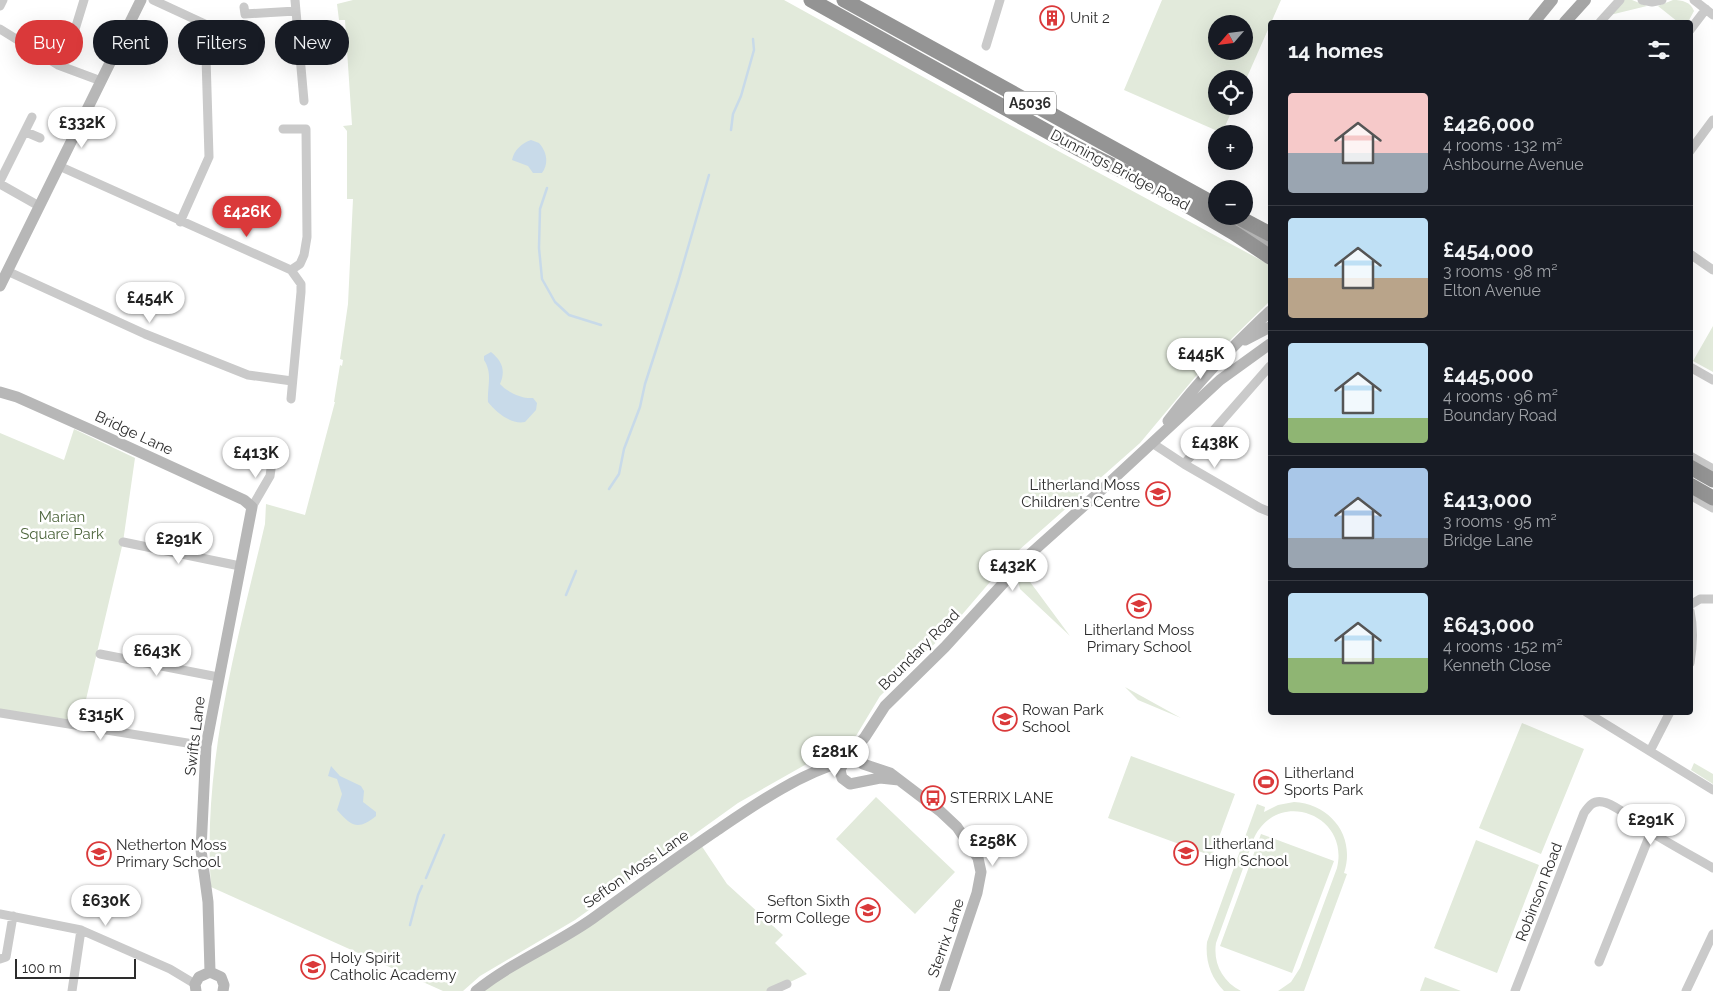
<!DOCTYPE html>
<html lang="en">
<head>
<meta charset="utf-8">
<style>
	:root { --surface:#171b24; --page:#242831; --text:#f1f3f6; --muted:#9ea1a6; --line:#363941; --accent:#da393a }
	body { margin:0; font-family:Raleway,sans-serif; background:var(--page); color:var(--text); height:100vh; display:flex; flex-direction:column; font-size:19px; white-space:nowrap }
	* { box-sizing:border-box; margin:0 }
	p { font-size:16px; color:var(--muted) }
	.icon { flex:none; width:28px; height:28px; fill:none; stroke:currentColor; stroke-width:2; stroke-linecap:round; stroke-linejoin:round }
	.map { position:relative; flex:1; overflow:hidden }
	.panel { position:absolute; left:1268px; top:20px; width:425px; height:695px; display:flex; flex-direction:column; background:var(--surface); border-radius:5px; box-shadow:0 5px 20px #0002 }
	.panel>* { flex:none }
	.banner { position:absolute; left:15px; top:20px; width:475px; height:45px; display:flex; gap:10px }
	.needle { width:32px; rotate:242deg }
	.fabs { position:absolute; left:1208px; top:15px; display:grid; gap:10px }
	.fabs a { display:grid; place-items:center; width:45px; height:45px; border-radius:50%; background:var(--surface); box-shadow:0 5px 20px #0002; font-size:25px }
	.scale { position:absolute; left:15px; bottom:12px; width:121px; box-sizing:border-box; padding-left:5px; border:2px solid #2d2d2d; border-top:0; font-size:14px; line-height:18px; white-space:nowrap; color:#2d2d2d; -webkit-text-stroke:4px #fff; paint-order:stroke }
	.price { position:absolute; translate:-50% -42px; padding:0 11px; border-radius:18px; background:#fff; color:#222; font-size:16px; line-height:32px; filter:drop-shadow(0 1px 2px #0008) }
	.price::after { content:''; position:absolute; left:50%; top:30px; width:15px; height:11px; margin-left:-8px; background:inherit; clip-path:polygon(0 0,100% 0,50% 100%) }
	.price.on { background:var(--accent); color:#fff }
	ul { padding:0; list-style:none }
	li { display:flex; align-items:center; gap:15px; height:125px; padding:0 20px }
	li+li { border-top:1px solid var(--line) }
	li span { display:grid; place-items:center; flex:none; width:140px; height:100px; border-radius:5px; color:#555 }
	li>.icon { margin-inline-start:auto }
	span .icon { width:60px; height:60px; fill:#fffc; stroke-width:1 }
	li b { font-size:21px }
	h2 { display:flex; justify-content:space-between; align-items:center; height:60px; padding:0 20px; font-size:21px }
	.tag { padding:0 18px; border-radius:22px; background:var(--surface); box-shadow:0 5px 20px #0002; font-size:18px; line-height:45px }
	.tag.on { background:var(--accent); color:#fff }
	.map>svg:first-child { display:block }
	.green { fill:#e2eadb; fill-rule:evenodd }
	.water { fill:#c8dae9 }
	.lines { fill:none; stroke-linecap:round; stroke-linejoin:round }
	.stream { stroke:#c8dae9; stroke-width:2.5 }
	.street { stroke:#cacaca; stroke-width:9 }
	.secondary { stroke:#b7b7b7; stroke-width:11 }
	.primary { stroke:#a5a5a5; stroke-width:12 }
	.highway { stroke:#949494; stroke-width:15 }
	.labels { text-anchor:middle; stroke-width:5; stroke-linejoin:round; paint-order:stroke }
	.shield { fill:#fff; stroke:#6c6c6c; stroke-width:1 }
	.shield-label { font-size:14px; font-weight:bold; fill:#2d2d2d }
	.poi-label { font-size:15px; fill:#2d2d2d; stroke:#fff; text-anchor:start }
	.street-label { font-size:15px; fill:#2d2d2d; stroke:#fff }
	.park-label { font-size:15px; fill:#4e663d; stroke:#fff }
</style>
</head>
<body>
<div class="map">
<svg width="1713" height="991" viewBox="0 0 1713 991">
	<rect width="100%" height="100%" fill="#fff"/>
	<path class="green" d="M353,0h431l226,125 260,140v36l-64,63 -66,79 -121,107 -2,5 -21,20 -48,56 -68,65 -24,40 -118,67 -163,117 -95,56 -17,15h-20l-232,-104c-9,-124 26,-244 54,-363l1,-20 39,11 30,-113h-1l6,-37 2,1 1,-6 -3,-1 8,-55 5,-105h-6v-68l-4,-5 9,-1 -7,-105h-6l-2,-16z
		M1162,0h119l-37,84v-5h-28v27h18l-12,27 -98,-43zM1216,24h28v27h-28z
		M1624,0h8l15,6 -37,9z
		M1673,0c9,0 18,2 21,11l-6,11h-10l-20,-16z
		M1713,326v46l-20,-11z
		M74,429l61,29 -12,84 -43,183 -80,-12v-280l64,27z
		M1024,575h1l45,61 -50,-47 -2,-8z
		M1125,687l56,31 -43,-18z
		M1522,723l62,26 -43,105 -62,-26z
		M1131,756l104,38 -23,62 -104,-38z
		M1694,763l19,11v10l-22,-14z
		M876,797l79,75 -40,42 -79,-75z
		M1294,802c37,2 62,35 50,71l3,1 -43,117h-26l13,-9 9,-14 37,-100c13,-54 -60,-80 -83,-30l-38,105c-3,20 6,38 25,48h-17c-13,-13 -19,-30 -17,-49l50,-138 8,3 -1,5 14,-7z
		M1261,834l73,27 -42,112 -72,-27z
		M697,839l30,45 56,51 -8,8 32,31 -36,17h-299l106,-67z
		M1476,840l63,25 -42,108 -63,-25z
		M1425,977l36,14h-41z"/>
	<path class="water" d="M531,140l8,3c8,9 10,20 3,30h-9l-5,-7 -16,-6c2,-10 10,-17 19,-20z
		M491,352c11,9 15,18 9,32 7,8 22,15 33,14l4,5 -1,7 -11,12c-14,3 -29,-10 -37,-20 -1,-16 5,-28 -4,-42v-4z
		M331,766l9,10 21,10 3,5 -1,11 13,10v4c-18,15 -25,10 -39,-6l5,-16 -5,-15 -9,-3z"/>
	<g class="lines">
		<path class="stream" d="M731,130l2,-16 8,-18 13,-46 -1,-11
			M547,188l-7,21 -1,39 3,31 13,23 14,13 32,10
			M609,489l10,-15 5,-25 16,-42 5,-23 33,-102 31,-107
			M566,595l10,-24
			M426,878l18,-43
			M410,925l8,-30 4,-9"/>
		<path class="street" d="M153,0l52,24 4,133 -29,65
			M295,0l9,101
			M1642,0l10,2 10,-2
			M1694,0l19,15
			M0,6l3,-6
			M244,7l1,7 51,-3
			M1600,22l20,-22
			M0,29l58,36 43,16
			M1690,30l16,-21
			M986,46l14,-46
			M58,65l15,-29 11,-36
			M283,129h23l1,108 -3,18 -4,9 -9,6
			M26,132l14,6
			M1690,151l23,-31
			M59,166l232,104 10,14v8l-10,107
			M0,181l32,-64
			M0,184l39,22
			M1690,254l23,16
			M7,271l138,63 103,41 44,6
			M1690,367l23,13
			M1152,443l32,21 76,44 10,4
			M1690,456l23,13
			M1184,464l86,-98
			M1690,495l23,13
			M252,507l18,-31 3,-21
			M123,542l117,24
			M1690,605l10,-6h13
			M1690,611c4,18 3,34 0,52
			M100,654l118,23
			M1586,712l127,78
			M0,713l206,33
			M1650,751l20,-39
			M0,914l81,16 89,39 25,15
			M0,959l6,-2 7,-41
			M1599,962l52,-130
			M72,991l9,-61
			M771,991l16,-7
			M1515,991l69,-178c5,-7 9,-13 19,-11 12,2 35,21 46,29 21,13 43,25 64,37
			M1686,991l27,-57"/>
		<path class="secondary" d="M1226,216l5,5 39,22
			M0,286l141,-286
			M1245,340l25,-13
			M0,392l17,5 72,32 155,71 8,7 -46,239 -5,104 7,52 2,70
			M1168,421c32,-42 64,-74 102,-110
			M863,764l27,9 50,38 17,16 21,31 3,14 -4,21 -33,98
			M899,780l-19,-2 -30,6 -8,-6 -2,-8 3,-6 22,-27 20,-31 60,-59 84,-92 67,-60 124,-115 50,-36
			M196,991l-1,-7 4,-7 11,-5 11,5 3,8 -1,6
			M476,991c36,-29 79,-46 116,-72 40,-29 80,-58 121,-86 40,-27 85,-59 132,-72"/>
		<path class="primary" d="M1534,22l18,-22
			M1565,22l20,-22"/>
		<path class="highway" d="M811,0l266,148 84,42 73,43 36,24
			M844,0l372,205
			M1236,216l34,18
			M1690,467l23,13
			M1690,485l23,13"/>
	</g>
	<defs>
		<g id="building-ring" transform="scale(1.25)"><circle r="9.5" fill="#fff" stroke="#da393a" stroke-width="1.5"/><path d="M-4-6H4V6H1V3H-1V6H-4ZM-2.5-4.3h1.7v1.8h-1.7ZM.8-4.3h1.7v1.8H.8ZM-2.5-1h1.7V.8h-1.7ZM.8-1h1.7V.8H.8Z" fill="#da393a"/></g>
		<g id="school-ring" transform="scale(1.25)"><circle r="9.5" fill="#fff" stroke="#da393a" stroke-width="1.5"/><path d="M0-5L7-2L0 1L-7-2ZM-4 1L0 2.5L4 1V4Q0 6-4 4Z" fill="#da393a"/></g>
		<g id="stadium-ring" transform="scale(1.25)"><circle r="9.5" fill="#fff" stroke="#da393a" stroke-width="1.5"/><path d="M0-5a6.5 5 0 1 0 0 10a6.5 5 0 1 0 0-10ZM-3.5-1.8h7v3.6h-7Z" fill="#da393a"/></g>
		<g id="bus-ring" transform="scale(1.25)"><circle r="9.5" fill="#fff" stroke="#da393a" stroke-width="1.5"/><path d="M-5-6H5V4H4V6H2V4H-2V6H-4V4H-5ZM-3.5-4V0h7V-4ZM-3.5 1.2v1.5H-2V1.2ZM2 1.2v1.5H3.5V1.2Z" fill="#da393a"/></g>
	</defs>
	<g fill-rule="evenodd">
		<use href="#building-ring" x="1052" y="18"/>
		<use href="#school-ring" x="1158" y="494"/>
		<use href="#school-ring" x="1139" y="606"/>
		<use href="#school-ring" x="1005" y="719"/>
		<use href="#stadium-ring" x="1266" y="782"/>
		<use href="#bus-ring" x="933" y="798"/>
		<use href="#school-ring" x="1186" y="853"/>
		<use href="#school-ring" x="99" y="854"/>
		<use href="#school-ring" x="868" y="910"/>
		<use href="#school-ring" x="313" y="967"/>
	</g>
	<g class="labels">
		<rect class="shield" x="1004" y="91.5" width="52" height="23" rx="4"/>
		<g class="shield-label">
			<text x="1030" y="108">A5036</text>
		</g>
		<g class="poi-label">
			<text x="1070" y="23">Unit 2</text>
			<text x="1140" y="490" text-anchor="end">Litherland Moss<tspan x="1140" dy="17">Children's Centre</tspan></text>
			<text x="1139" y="635" text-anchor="middle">Litherland Moss<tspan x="1139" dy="17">Primary School</tspan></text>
			<text x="1022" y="715">Rowan Park<tspan x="1022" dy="17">School</tspan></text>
			<text x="1284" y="778">Litherland<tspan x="1284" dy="17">Sports Park</tspan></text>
			<text x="950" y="803">STERRIX LANE</text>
			<text x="1204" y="849">Litherland<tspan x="1204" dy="17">High School</tspan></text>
			<text x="116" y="850">Netherton Moss<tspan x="116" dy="17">Primary School</tspan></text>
			<text x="850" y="906" text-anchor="end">Sefton Sixth<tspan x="850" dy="17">Form College</tspan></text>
			<text x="330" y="963">Holy Spirit<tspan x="330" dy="17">Catholic Academy</tspan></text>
		</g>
		<g class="street-label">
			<text transform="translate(1120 170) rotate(28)" y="5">Dunnings Bridge Road</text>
			<text transform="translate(134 433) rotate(25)" y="5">Bridge Lane</text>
			<text transform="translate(919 650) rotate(-45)" y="5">Boundary Road</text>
			<text transform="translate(195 736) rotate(-83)" y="5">Swifts Lane</text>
			<text transform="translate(636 869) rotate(-35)" y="5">Sefton Moss Lane</text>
			<text transform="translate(1539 892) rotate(-69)" y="5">Robinson Road</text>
			<text transform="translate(946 938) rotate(-71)" y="5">Sterrix Lane</text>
		</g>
		<g class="park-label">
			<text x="62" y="522">Marian<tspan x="62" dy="17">Square Park</tspan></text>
		</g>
	</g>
</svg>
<div class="fabs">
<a><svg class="needle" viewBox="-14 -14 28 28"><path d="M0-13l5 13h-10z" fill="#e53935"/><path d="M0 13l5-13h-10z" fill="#9ea1a6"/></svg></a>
<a><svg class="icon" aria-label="locate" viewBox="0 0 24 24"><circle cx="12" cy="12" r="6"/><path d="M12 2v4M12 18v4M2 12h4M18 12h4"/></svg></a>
<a>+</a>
<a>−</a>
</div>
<div class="scale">100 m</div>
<b class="price" style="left:82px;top:149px">£332K</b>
<b class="price on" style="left:247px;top:238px">£426K</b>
<b class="price" style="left:150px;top:324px">£454K</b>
<b class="price" style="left:1201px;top:380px">£445K</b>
<b class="price" style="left:1215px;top:469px">£438K</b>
<b class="price" style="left:256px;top:479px">£413K</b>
<b class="price" style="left:179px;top:565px">£291K</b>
<b class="price" style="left:1013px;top:592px">£432K</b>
<b class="price" style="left:157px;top:677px">£643K</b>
<b class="price" style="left:101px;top:741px">£315K</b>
<b class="price" style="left:835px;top:778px">£281K</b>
<b class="price" style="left:1651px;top:846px">£291K</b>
<b class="price" style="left:993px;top:867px">£258K</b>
<b class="price" style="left:106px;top:927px">£630K</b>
<div class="banner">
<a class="tag on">Buy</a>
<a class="tag">Rent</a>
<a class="tag">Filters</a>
<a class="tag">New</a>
</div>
<section class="panel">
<h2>14 homes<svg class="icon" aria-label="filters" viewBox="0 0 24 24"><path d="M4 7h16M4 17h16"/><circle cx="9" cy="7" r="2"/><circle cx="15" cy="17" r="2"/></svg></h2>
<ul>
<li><span style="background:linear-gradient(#f6c9c9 60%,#9aa5b1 0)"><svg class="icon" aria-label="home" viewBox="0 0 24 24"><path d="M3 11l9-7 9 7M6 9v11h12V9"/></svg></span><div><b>£426,000</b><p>4 rooms · 132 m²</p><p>Ashbourne Avenue</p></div></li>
<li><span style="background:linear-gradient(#bfe0f5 60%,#b9a48a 0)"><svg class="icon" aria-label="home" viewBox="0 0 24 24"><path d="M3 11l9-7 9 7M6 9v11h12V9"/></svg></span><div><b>£454,000</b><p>3 rooms · 98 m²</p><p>Elton Avenue</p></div></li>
<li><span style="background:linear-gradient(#bfe0f5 75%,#8fb573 0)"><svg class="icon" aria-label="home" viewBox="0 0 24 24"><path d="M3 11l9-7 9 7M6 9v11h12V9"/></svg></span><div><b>£445,000</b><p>4 rooms · 96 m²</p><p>Boundary Road</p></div></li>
<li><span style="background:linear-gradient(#a9c7e8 70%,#9aa5b1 0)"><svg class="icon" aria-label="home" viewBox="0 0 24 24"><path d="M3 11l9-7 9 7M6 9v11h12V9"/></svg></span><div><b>£413,000</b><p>3 rooms · 95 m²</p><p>Bridge Lane</p></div></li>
<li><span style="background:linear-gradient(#bfe0f5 65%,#8fb573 0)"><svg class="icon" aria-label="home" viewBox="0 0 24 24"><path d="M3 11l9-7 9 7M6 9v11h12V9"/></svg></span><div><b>£643,000</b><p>4 rooms · 152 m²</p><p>Kenneth Close</p></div></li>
</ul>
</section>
</div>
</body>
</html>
